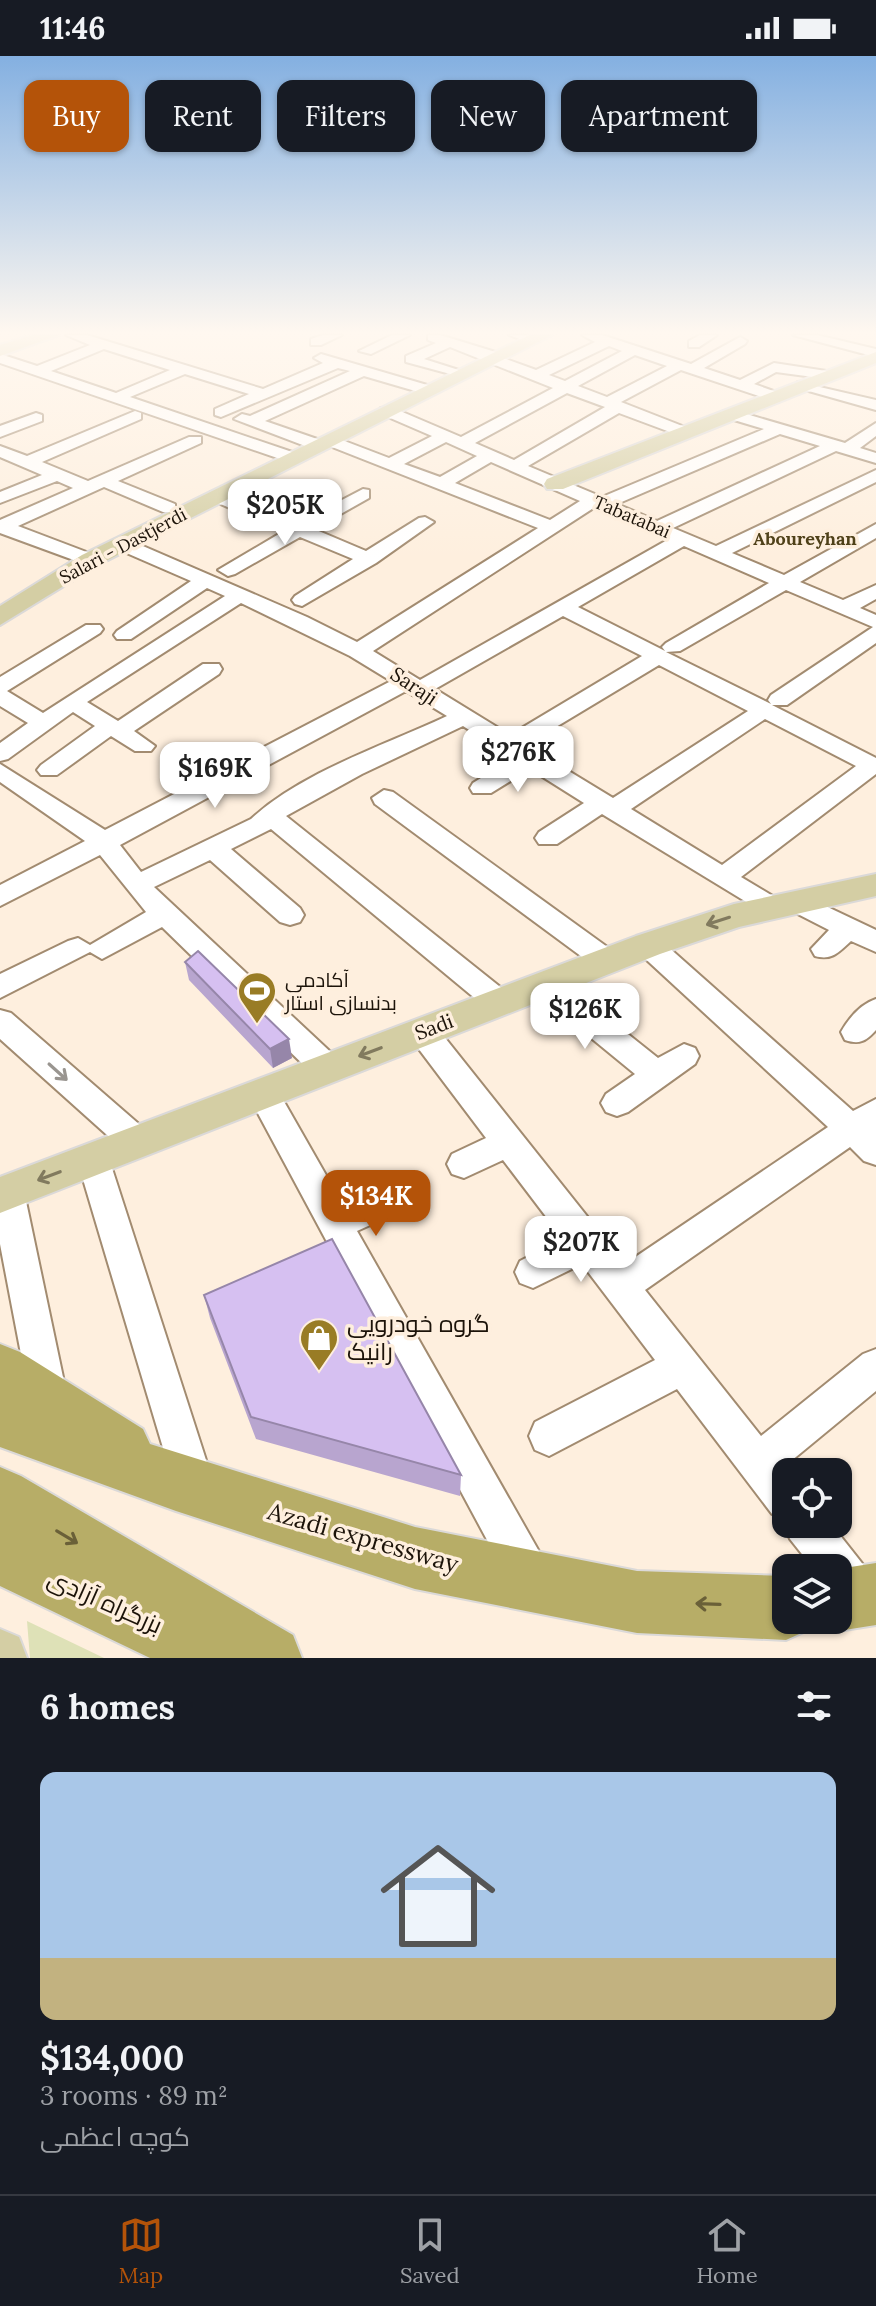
<!DOCTYPE html>
<html lang="en">
<head>
<meta charset="utf-8">
<style>
	:root { --surface:#171b24; --page:#20242c; --text:#f1f3f6; --muted:#9ea1a6; --line:#363941; --accent:#b45309 }
	body { margin:0; font-family:Lora,Cairo,serif; background:var(--page); color:var(--text); height:100vh; display:flex; flex-direction:column; font-size:30px; white-space:nowrap }
	* { box-sizing:border-box; margin:0 }
	p { font-size:26px; color:var(--muted) }
	.icon { flex:none; width:44px; height:44px; fill:none; stroke:currentColor; stroke-width:2; stroke-linecap:round; stroke-linejoin:round }
	.map { position:relative; height:1602px; overflow:hidden }
	.details { display:flex; flex-direction:column; background:var(--surface); flex:1 }
	.details>* { flex:none }
	.banner { position:absolute; left:24px; top:24px; width:828px; height:72px; display:flex; gap:16px }
	.controls { position:absolute; left:772px; top:1402px; display:grid; gap:16px }
	.controls a { display:grid; place-items:center; width:80px; height:80px; border-radius:16px; background:var(--surface); box-shadow:0 2px 6px #0004; font-size:40px }
	.price { position:absolute; translate:-50% -68px; padding:0 18px; border-radius:16px; background:#fff; color:#222; font-size:26px; line-height:52px; filter:drop-shadow(0 2px 4px #0008) }
	.price::after { content:''; position:absolute; left:50%; top:48px; width:24px; height:18px; margin-left:-12px; background:inherit; clip-path:polygon(0 0,100% 0,50% 100%) }
	.price.active { background:var(--accent); color:#fff }
	ul { padding:0; list-style:none }
	li { display:grid; align-content:center; gap:16px; height:424px; padding:0 40px }
	li span { display:grid; place-items:center; height:248px; border-radius:16px; color:#555 }
	li>.icon { margin-inline-start:auto }
	span .icon { width:144px; height:144px; fill:#fffc; stroke-width:1 }
	li b { font-size:34px }
	h2 { display:flex; justify-content:space-between; align-items:center; height:96px; padding:0 40px; font-size:34px }
	.tag { padding:0 28px; border-radius:16px; background:var(--surface); box-shadow:0 2px 6px #0004; font-size:28px; line-height:72px }
	.tag.active { background:var(--accent); color:#fff }
	.status { display:flex; justify-content:space-between; align-items:center; height:56px; padding:0 40px; background:var(--surface); direction:ltr }
	.status svg { height:22px; fill:currentColor }
	.menu { display:flex; justify-content:space-around; align-items:center; height:112px; border-top:2px solid var(--line); background:var(--surface); font-size:22px; color:var(--muted) }
	.menu a { display:grid; justify-items:center; gap:4px }
	.menu .active { color:var(--accent) }
	.map>svg:first-child { display:block }
	.green { fill:#dee1b7 }
	.lines { fill:none; stroke-linecap:round; stroke-linejoin:round }
	.minor-casing { stroke:#a28b70; stroke-width:4 }
	.major-casing { stroke:#dbd9d8; stroke-width:4 }
	.highway-casing { stroke:#dbd9d8; stroke-width:4 }
	.minor { fill:#fff; fill-rule:evenodd }
	.major { fill:#d4cea4; fill-rule:evenodd }
	.highway { fill:#b7ad67; fill-rule:evenodd }
	.wall { fill:#b8a5cf }
	.shaded-wall { fill:#9686a9 }
	.building { fill:#d6c0f1; stroke:#9686a9; stroke-width:2 }
	.oneway { stroke:#817a5e }
	.oneway2 { stroke:#999590 }
	.oneway3 { stroke:#6a6038 }
	.labels { text-anchor:middle; stroke-width:7; stroke-linejoin:round; paint-order:stroke }
	.far-street-label { font-size:18px; fill:#1c1309; stroke:#feefde }
	.far-neighbourhood-label { font-size:18px; font-weight:bold; fill:#4f4119; stroke:#feefde }
	.street-label { font-size:20px; fill:#1c1309; stroke:#feefde }
	.poi-label { font-size:20px; fill:#1c1309; stroke:#feefde; text-anchor:start }
	.near-poi-label { font-size:24px; fill:#1c1309; stroke:#feefde; text-anchor:start }
	.near-street-label { font-size:24px; fill:#1c1309; stroke:#feefde }
</style>
</head>
<body>
<div class="status"><b>11:46</b><svg viewBox="0 0 49 12"><path d="M0 12V9h3v3zM5 12V6h3v6zM10 12V3h3v9zM15 12V0h3v12zM26 1h20v11H26zM47 4h2v5h-2z"/></svg></div>
<div class="map">
<svg width="876" height="1602" viewBox="0 0 876 1602">
	<rect width="100%" height="100%" fill="#feefde"/>
	<path class="green" d="M27,1565l77,37h-74z"/>
	<g class="lines">
		<g class="minor-casing">
			<path id="minor" d="M66,279h21l176,54 60,-26 -9,-5 7,-4 113,33v6l-5,2 -65,-19 -99,45 55,19 14,-3 55,21 43,-22 -51,-22v-6h12l68,29 92,-49 -103,-41 -26,12 41,13v6l-59,-16v-6l30,-13 -8,-3v-5h12l62,19 1,4 33,12 59,-28 -13,-7h20l89,29 49,-27 7,4 -2,3 -41,24 36,12 34,-17 59,9 2,3 -7,4 -52,-7 -22,12 25,9 3,3 -8,5 -93,-31 -60,32 69,27v6h-12l-59,-22 -91,53 74,31 162,-68 -40,-12v-6h12l109,32 31,-20v13l-16,12 16,5v10l-40,-12 -163,77 43,18 160,-76v12l-144,71 52,22 92,-51v14l-76,44 43,18 33,-15v14l-16,9 16,7v28l-89,62h-15l104,53v16l-135,103 40,24 4,7 -4,7 -10,2 -169,-103 -45,30h-18l-4,-6 4,-6 45,-29 -54,-34 -39,24h-18l-3,-5 3,-5 40,-25 -50,-32 -101,48 -76,42 223,178 5,8 -5,8 -10,3 -10,-3 -218,-181 -40,20 69,59 4,7 -4,7 -10,3 -10,-3 -70,-62 -56,27 184,172 4,9 -4,9 -11,3 -11,-3 -154,-150 -60,32 -12,-7 -90,46v-24l68,-33 10,-3 12,7 56,-33 -46,-57 -100,51v-21l85,-44 -85,-59v-18l105,66 286,-149 -41,-25 -109,-53 -154,99 31,19 85,-57h16l3,5 -3,5 -85,57 21,15 -4,5h-16l-24,-15 -54,39h-16l-4,-5 4,-5 54,-39 -22,-14 -65,47 -8,2v-18l28,-20 -28,-17v-29l86,-52h14l3,4 -3,4 -93,58 36,22 182,-117 -18,-8 -76,51h-14l-3,-4 3,-4 74,-50 -76,-33v-8h14l178,77 50,25 181,-114 -211,-83 -14,4 -79,-30 8,-5 8,2 100,-45 -12,-3 -117,49 -6,-2v-6l34,-15 -64,-20 -55,23 168,57 2,4 -8,5 -292,-100v-9l37,12 53,-21zM609,290l13,5 -57,30 -16,-6zM104,293l66,21 -54,23 -65,-22zM635,299l32,11 -60,31 -29,-11zM567,337l38,14 -91,53 -39,-17zM780,378l40,12 -163,75 -40,-17zM446,386l31,14 -37,21 -36,-13zM491,406l89,39 -30,19 -95,-37zM595,451l74,32 -249,141 -47,-29zM684,490l85,37 -103,60 -4,4 3,4 -87,-44zM786,534l87,37 -102,68 -3,5 3,4 -105,-52 14,-1zM563,560l79,40 -132,79 -75,-46zM659,609l89,46 -135,87 -87,-53zM406,635l41,25c-64,30 -145,56 -196,103l-110,53 -21,-27zM765,663l91,47 -134,99 -91,-56z
				M323,279h19l-21,10h-10v-6z
				M392,279h18l-39,19 -12,-3z
				M509,279h21l10,5 -7,4z
				M700,279h17l-18,12h-10v-6z
				M793,279h24l59,14v8z
				M798,326l78,18v10l-78,-22z
				M135,355l6,2v6l-99,43 46,19 101,-44h12v6l-83,38 57,23v8h-12l-59,-25 -86,39 79,30 3,4 -3,4 -7,2 -90,-33v-13l73,-32 -16,-7 -57,22v-11l42,-17 -42,-18v-11l27,10z
				M36,357l6,2v6l-42,16v-11z
				M363,433l6,1v8l-55,31 52,22 53,-33 6,-1 9,5 -58,41 -74,43 -7,-2 -3,-4 3,-4 58,-37 -53,-22 -65,37 -7,2 -10,-6 66,-39 -73,-31v-8h12l75,31z
				M384,734l9,2 224,162 4,7 -4,7 -10,3 -10,-3 -222,-164 -3,-6z
				M798,837l78,37v22l-25,-11c-12,11 -19,20 -36,15l-4,-7 18,-19 -41,-21 -4,-7 4,-7z
				M648,879l10,3 195,173 23,-12v66l-12,-4 -14,-14 -205,143 116,146 102,-82 13,-5v42l-91,75 5,6h-4v52h45l45,57v30l-15,6c-26,-10 -23,-24 -23,-49h-25l-23,-29 -6,-15 2,-4 -14,-6 -95,-125 -128,67 -14,-6 -6,-14 6,-14 120,-62 -73,-96 -49,24 -13,-5 -5,-11 5,-11 43,-22 -60,-79 -39,18 -12,-4 -5,-10 5,-10 34,-16 -74,-98 -4,-8 4,-8 11,-4 11,4 191,240 203,-137 -190,-175 -4,-7 4,-7z
				M545,917l10,3 103,82 26,-14 11,4 4,8 -4,8 -67,48 -11,4 -11,-4 -5,-9 5,-9 29,-20 -100,-82 -4,-8 4,-8z
				M876,943v31c-10,11 -16,15 -31,10l-4,-8c8,-14 20,-28 35,-33z
				M0,954l11,3 137,119 5,10 -5,10 -11,4 -11,-4 -126,-113z
				M263,1024l11,4 69,121 53,-22 12,5 5,10 -5,10 -51,23 188,331 6,15 -6,15 -15,6 -15,-6 -268,-499 5,-9z
				M93,1089l12,4 4,10 106,329 -6,14 -14,6 -14,-6 -6,-14 -98,-329 4,-10z
				M7,1121l12,5 5,10 44,209 -5,13 -14,6 -14,-6 -5,-13 -30,-157v-64z"/>
		</g>
		<g class="major-casing">
			<path id="major" d="M33,279h26l-59,21v-11z
				M530,279h22l-454,230 -98,60v-19l82,-51z
				M876,296v11l-313,126h-16l-3,-5 3,-5z
				M876,818v22l-137,31 -79,27 -660,259v-36l636,-241 98,-32z
				M0,1573l19,8 8,21h-27z"/>
		</g>
		<g class="highway-casing">
			<path id="highway" d="M0,1288l20,8 123,77 7,15 265,83 222,44 149,5v44h27l-5,10 -22,10 -149,-7 -222,-44 -239,-78 -176,-64z
				M0,1411l21,9 272,159 9,23h-152l-150,-72z
				M876,1507v62l-38,6 -22,-9 22,-2v-51z"/>
		</g>
		<use href="#minor" class="minor"/>
		<use href="#major" class="major"/>
		<use href="#highway" class="highway"/>
	</g>
	<path class="wall" d="M185,906l107,96 -19,10 -84,-88z
		M204,1239l257,180 -1,21 -204,-57 -46,-121z"/>
	<path class="shaded-wall" d="M289,983l3,19 -19,10 -3,-19z"/>
	<path class="building" d="M198,895l91,88 -19,10 -85,-87z
		M332,1183l129,236 -210,-58 -47,-122z"/>
	<defs><path id="oneway-shaft" d="M-6 0H5M1.5-3L5.5 0L1.5 3" fill="none" stroke-width="1.6" stroke-linecap="round" stroke-linejoin="round" transform="scale(2)"/></defs>
	<g class="oneway">
		<use href="#oneway-shaft" transform="translate(718 865) rotate(162)"/>
		<use href="#oneway-shaft" transform="translate(370 996) rotate(159)"/>
		<use href="#oneway-shaft" transform="translate(49 1120) rotate(159)"/>
	</g>
	<use class="oneway2" href="#oneway-shaft" transform="translate(58 1016) rotate(42)"/>
	<g class="oneway3">
		<use href="#oneway-shaft" transform="translate(67 1481) rotate(31)"/>
		<use href="#oneway-shaft" transform="translate(708 1548) rotate(-178)"/>
	</g>
	<linearGradient id="sky" x2="0" y2="1"><stop stop-color="#84b0e1"/><stop offset="0.55" stop-color="#fff8f0"/><stop offset="1" stop-color="#fff8f0" stop-opacity="0"/></linearGradient>
	<rect width="876" height="503" fill="url(#sky)"/>
	<defs>
		<g id="stadium-pin" transform="scale(2)"><path d="M0 17L-7.5 6A9.5 9.5 0 1 1 7.5 6Z" fill="#997c25" stroke="#feefde"/><path d="M0-5a6.5 5 0 1 0 0 10a6.5 5 0 1 0 0-10ZM-3.5-1.8h7v3.6h-7Z" fill="#fff"/></g>
		<g id="shop-pin" transform="scale(2)"><path d="M0 17L-7.5 6A9.5 9.5 0 1 1 7.5 6Z" fill="#997c25" stroke="#feefde"/><path d="M-5-2.5h2.3a2.7 3.5 0 0 1 5.4 0H5L5.5 6h-11ZM-1.5-2.5h3a1.5 2.3 0 0 0-3 0Z" fill="#fff"/></g>
	</defs>
	<g fill-rule="evenodd">
		<use href="#stadium-pin" x="257" y="935"/>
		<use href="#shop-pin" x="319" y="1282"/>
	</g>
	<g class="labels">
		<g class="far-street-label">
			<text transform="translate(632 461) rotate(23)" y="6">Tabatabai</text>
			<text transform="translate(123 490) rotate(-28)" y="6">Salari - Dastjerdi</text>
		</g>
		<g class="far-neighbourhood-label">
			<text x="805" y="489">Aboureyhan</text>
		</g>
		<g class="street-label">
			<text transform="translate(414 630) rotate(34)" y="7">Saraji</text>
			<text transform="translate(434 971) rotate(-21)" y="7">Sadi</text>
		</g>
		<g class="poi-label">
			<text x="285" y="931">آکادمی<tspan x="285" dy="23">بدنسازی استار</tspan></text>
		</g>
		<g class="near-poi-label">
			<text x="347" y="1276">گروه خودرویی<tspan x="347" dy="28">رانیک</tspan></text>
		</g>
		<g class="near-street-label">
			<text transform="translate(363 1482) rotate(16)" y="8">Azadi expressway</text>
			<text transform="translate(105 1546) rotate(24)" y="8">بزرگراه آزادی</text>
		</g>
	</g>
</svg>
<div class="controls">
<a><svg class="icon" aria-label="locate" viewBox="0 0 24 24"><circle cx="12" cy="12" r="6"/><path d="M12 2v4M12 18v4M2 12h4M18 12h4"/></svg></a>
<a><svg class="icon" aria-label="layers" viewBox="0 0 24 24"><path d="M12 4l9 5-9 5-9-5zM3 14l9 5 9-5"/></svg></a>
</div>
<b class="price" style="left:285px;top:491px">$205K</b>
<b class="price" style="left:518px;top:738px">$276K</b>
<b class="price" style="left:215px;top:754px">$169K</b>
<b class="price" style="left:585px;top:995px">$126K</b>
<b class="price active" style="left:376px;top:1182px">$134K</b>
<b class="price" style="left:581px;top:1228px">$207K</b>
<div class="banner">
<a class="tag active">Buy</a>
<a class="tag">Rent</a>
<a class="tag">Filters</a>
<a class="tag">New</a>
<a class="tag">Apartment</a>
</div>
</div>
<section class="details">
<h2>6 homes<svg class="icon" aria-label="filters" viewBox="0 0 24 24"><path d="M4 7h16M4 17h16"/><circle cx="9" cy="7" r="2"/><circle cx="15" cy="17" r="2"/></svg></h2>
<ul>
<li><span style="background:linear-gradient(#a9c7e8 75%,#c2b280 0)"><svg class="icon" aria-label="home" viewBox="0 0 24 24"><path d="M3 11l9-7 9 7M6 9v11h12V9"/></svg></span><div><b>$134,000</b><p>3 rooms · 89 m²</p><p>کوچه اعظمی</p></div></li>
</ul>
</section>
<nav class="menu">
<a class="active"><svg class="icon" aria-label="map" viewBox="0 0 24 24"><path d="M3 6l6-2 6 2 6-2v14l-6 2-6-2-6 2zM9 4v14M15 6v14"/></svg>Map</a>
<a><svg class="icon" aria-label="saved" viewBox="0 0 24 24"><path d="M7 4h10v16l-5-4-5 4z"/></svg>Saved</a>
<a><svg class="icon" aria-label="home" viewBox="0 0 24 24"><path d="M3 11l9-7 9 7M6 9v11h12V9"/></svg>Home</a>
</nav>
</body>
</html>
